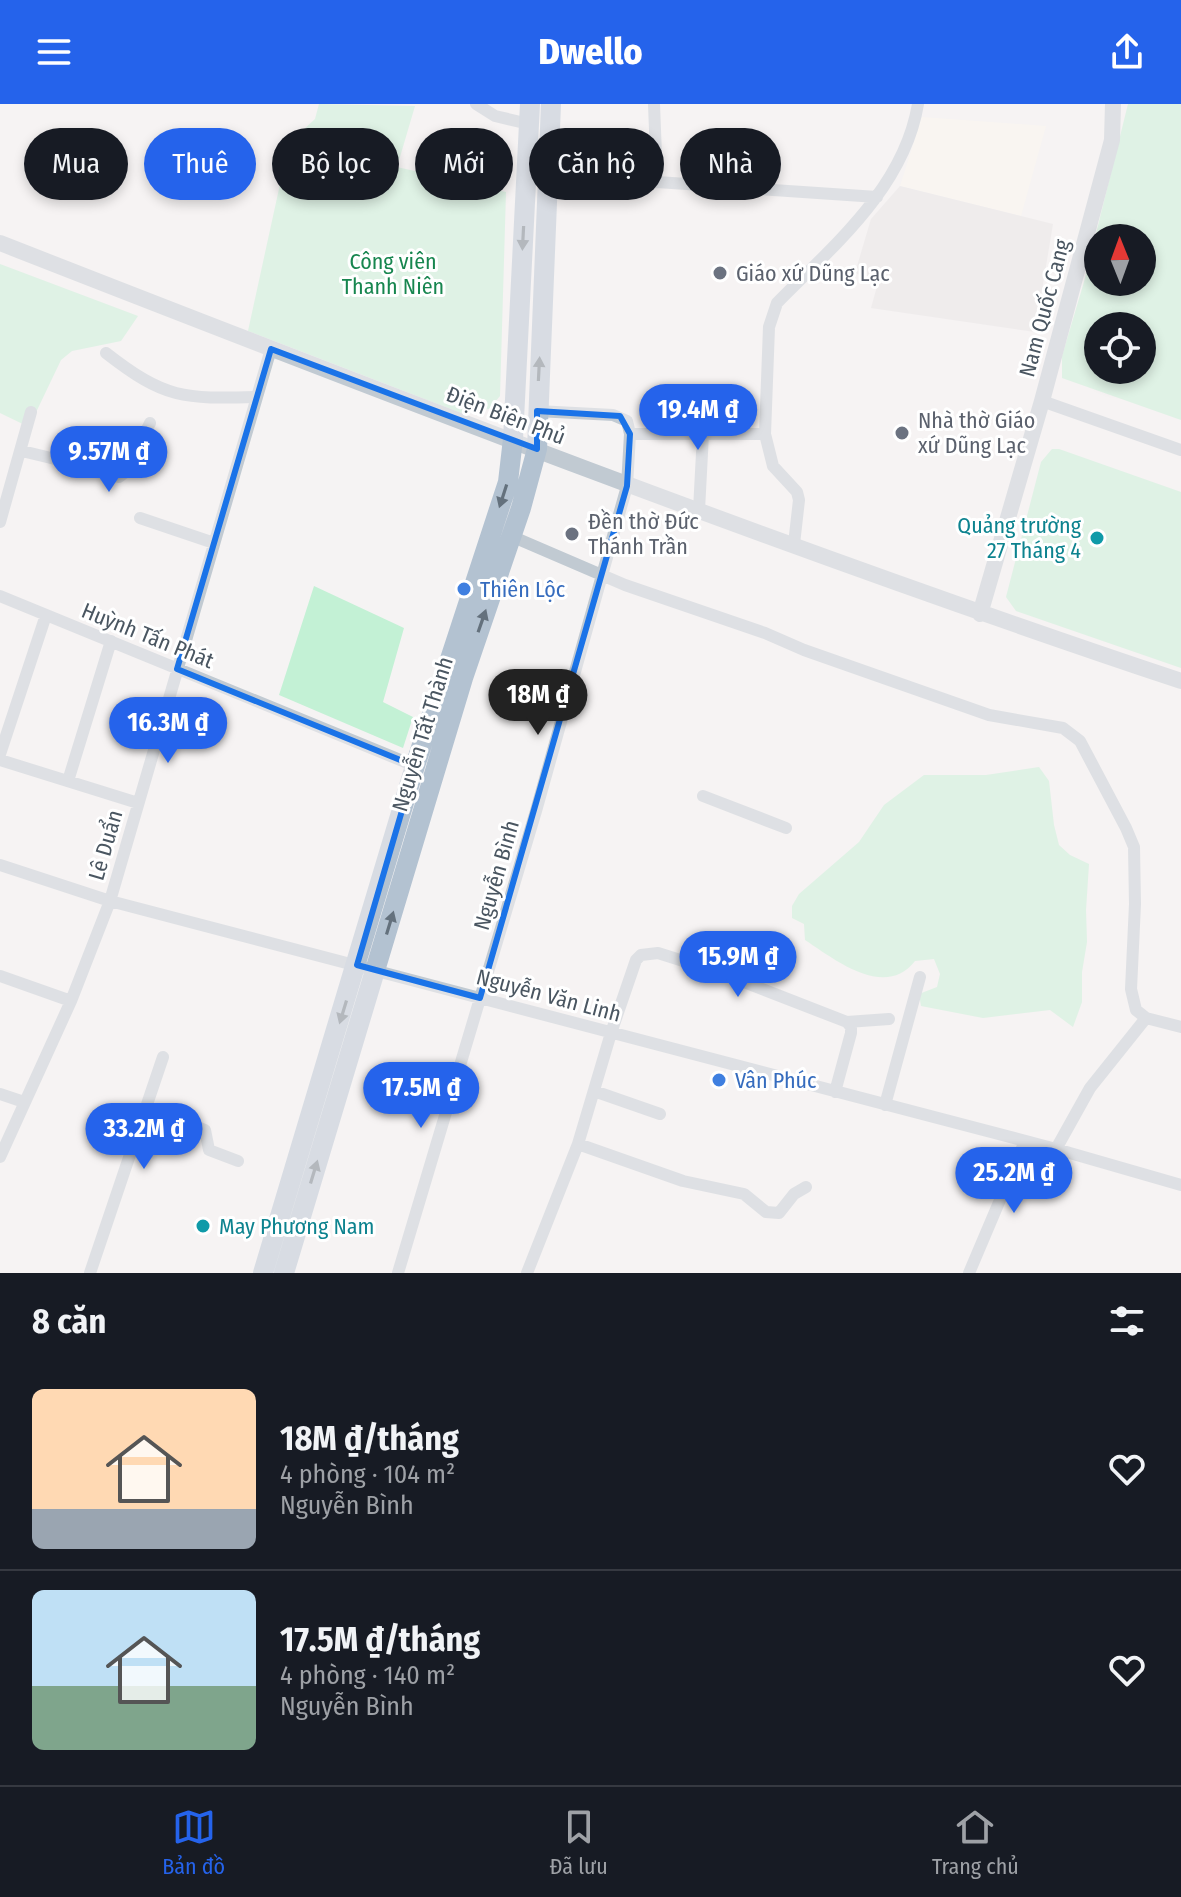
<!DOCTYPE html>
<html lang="vi">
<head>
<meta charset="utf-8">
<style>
	:root { --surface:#171b24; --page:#20242c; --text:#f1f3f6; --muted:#9ea1a6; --line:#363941; --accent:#2563eb }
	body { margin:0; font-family:"Fira Sans Condensed",sans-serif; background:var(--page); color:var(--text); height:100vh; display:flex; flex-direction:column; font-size:30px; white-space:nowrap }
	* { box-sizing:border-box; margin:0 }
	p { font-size:26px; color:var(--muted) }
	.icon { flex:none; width:44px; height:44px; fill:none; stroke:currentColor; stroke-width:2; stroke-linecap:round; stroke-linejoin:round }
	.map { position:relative; height:1169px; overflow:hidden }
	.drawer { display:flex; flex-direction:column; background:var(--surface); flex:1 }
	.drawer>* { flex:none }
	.guide { position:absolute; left:24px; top:24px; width:1134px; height:72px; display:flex; gap:16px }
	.needle { width:52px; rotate:359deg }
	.controls { position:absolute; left:1084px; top:120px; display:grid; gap:16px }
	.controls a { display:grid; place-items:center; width:72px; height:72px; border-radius:50%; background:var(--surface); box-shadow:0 4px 12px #0003; font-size:40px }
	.price { position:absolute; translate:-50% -68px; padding:0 18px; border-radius:28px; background:var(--accent); color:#fff; font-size:26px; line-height:52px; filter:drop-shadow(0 2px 4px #0008) }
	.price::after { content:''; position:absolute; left:50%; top:48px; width:24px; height:18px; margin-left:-12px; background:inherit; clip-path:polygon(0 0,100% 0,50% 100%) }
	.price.on { background:#222; color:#fff }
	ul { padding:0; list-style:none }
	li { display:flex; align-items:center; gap:24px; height:200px; padding:0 32px }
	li+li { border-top:2px solid var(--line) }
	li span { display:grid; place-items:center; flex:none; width:224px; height:160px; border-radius:12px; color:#555 }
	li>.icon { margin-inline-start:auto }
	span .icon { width:96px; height:96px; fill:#fffc; stroke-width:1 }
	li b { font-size:34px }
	h2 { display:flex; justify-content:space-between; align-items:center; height:96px; padding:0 32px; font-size:34px }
	.pill { padding:0 28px; border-radius:36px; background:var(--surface); box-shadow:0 4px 12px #0003; font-size:28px; line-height:72px }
	.pill.on { background:var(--accent); color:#fff }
	header { display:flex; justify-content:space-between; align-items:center; height:104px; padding:0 32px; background:var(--accent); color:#fff; font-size:36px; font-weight:800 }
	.menu { display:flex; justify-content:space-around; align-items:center; height:112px; border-top:2px solid var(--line); background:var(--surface); font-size:22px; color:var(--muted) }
	.menu a { display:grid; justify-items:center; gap:4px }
	.menu .on { color:var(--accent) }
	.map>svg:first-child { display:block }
	.commercial { fill:#fdf9ef }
	.education { fill:#e6e4e5 }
	.green { fill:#c3f1d5; fill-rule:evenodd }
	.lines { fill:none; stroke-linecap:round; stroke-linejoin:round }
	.minor { stroke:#c1cad2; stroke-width:12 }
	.tertiary { stroke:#c1cad2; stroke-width:16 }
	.primary { stroke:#b3c2d1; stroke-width:20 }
	.oneway { fill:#64717d }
	.marked { fill:none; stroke:#1a73e8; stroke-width:6; stroke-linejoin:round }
	.worship-dot { fill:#6b7280; stroke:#fff; stroke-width:3 }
	.culture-dot { fill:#0f9aa8; stroke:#fff; stroke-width:3 }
	.shop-dot { fill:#3f7fe0; stroke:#fff; stroke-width:3 }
	.labels { text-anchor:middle; stroke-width:6; stroke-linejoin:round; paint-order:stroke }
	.park-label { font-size:22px; fill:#17864f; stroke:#fff }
	.worship-label { font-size:22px; fill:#5b616d; stroke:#fff; text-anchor:start }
	.street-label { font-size:22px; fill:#4a5661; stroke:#fff }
	.culture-label { font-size:22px; fill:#0d838f; stroke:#fff; text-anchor:end }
	.shop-label { font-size:22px; fill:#366cbe; stroke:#fff; text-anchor:start }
</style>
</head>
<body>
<header><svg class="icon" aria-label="menu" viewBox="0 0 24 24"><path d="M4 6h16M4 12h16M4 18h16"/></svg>Dwello<svg class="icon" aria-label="share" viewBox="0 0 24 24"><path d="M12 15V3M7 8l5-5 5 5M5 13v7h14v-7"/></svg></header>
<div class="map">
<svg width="1181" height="1169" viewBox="0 0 1181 1169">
	<rect width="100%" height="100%" fill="#f5f3f3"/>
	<path class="commercial" d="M922,13l124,9 -25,90 -121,-30z"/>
	<path class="education" d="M900,82l153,38 -18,108 -164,-24 7,-25 -23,-10 16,-54z"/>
	<path class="green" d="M319,0l96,2 -18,61 109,25 -6,204 -11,13 -28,4 -213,-82 41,-188 26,-24z
		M1128,0h53v316l-119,-42v-22l22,-74zM1098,134h44v44h-44zM1098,222h44v44h-44z
		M0,160l138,52 -17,25 -49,10 -11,9 -32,67 -29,-14z
		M1052,345h7l122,43v176l-165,-57 -10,-14 35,-135z
		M314,482l90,42 -21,74 30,15 -10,31 -124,-53z
		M1039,663l10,14 5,44 5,20 11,10 19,9 -3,46 1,32 -5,30v30l-9,25 -23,-17 -67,8 -62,-12 -2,-12 18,-7 3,-13 -6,-15 -19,2c-30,39 -81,-2 -110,-21l-1,-16 -12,-6v-12l7,-12 60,-52 25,-37 40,-30h62z"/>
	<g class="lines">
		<path class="minor" d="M476,0l19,12 34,8
			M654,0l3,78
			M577,81l80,-3 220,15
			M106,249c59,46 77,46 151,44
			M1042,297l139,49
			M630,330h135
			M22,347l66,16 31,10 8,-6 23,-48
			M699,406l4,-76
			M140,414l74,25
			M0,418l31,-110
			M511,432l114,49 140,48 39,17 185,65 74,13 17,13 46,87 8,19 1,57 -4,85 5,21 10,8 35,9
			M794,440l5,-44 -2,-8 -24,-26 -8,-32 4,-107 8,-24c56,-57 127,-115 141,-199
			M0,492l415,170
			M0,650l46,-139
			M0,656l138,43
			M68,677l43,-140
			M703,692l83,32
			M0,761l110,36 946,248 125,36
			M0,872l71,25
			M594,987l66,23
			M835,988l16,-59v-6l-4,-5
			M0,990l24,8
			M885,1001l35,-128
			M147,1003l58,23 4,20 29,11
			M578,1040l105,37 61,13 22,18 13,1 15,-19 12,-7
			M1056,1045l34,-61 56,-70
			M0,1053l71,-156 39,-100 161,-552
			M90,1169l73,-216
			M398,1169l138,-462 91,-325 3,-52 -3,-13 -14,-6 -76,-4
			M527,1169l51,-129 33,-111 25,-73 5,-5 17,-2 60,19 129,50 42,-3
			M969,1169l56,-132"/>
		<path class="tertiary" d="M0,139c391,153 783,305 1181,438
			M980,510l62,-213 70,-261 1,-36"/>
		<path class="primary" d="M263,1169l152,-507 93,-284 5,-43 17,-335
			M284,1169l179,-595 58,-170 16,-59 14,-345"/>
	</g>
	<defs><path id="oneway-solid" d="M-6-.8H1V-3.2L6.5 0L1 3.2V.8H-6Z" transform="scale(2)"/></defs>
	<g class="oneway">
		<use href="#oneway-solid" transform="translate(523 134) rotate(93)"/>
		<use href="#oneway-solid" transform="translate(539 265) rotate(-87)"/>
		<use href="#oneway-solid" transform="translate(503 392) rotate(108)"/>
		<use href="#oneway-solid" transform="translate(482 517) rotate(-71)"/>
		<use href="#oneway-solid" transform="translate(390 819) rotate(-73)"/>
		<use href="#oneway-solid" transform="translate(343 908) rotate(107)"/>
		<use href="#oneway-solid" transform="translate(314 1068) rotate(-73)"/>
	</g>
	<path d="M0 0H1181V1169H0ZM271,245l266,100v-38l83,5 10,18 -3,52 -147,512 -123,-33 58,-199 -238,-97z" fill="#f5f3f3" fill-opacity=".55" fill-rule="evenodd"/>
	<path class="marked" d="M271,245l266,100v-38l83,5 10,18 -3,52 -147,512 -123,-33 58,-199 -238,-97z"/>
	<g class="worship-dot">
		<circle cx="720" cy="169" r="8"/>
		<circle cx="902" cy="329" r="8"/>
		<circle cx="572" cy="430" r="8"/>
	</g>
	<g class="culture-dot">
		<circle cx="1097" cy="434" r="8"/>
		<circle cx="203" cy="1122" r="8"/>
	</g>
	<g class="shop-dot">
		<circle cx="464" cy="485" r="8"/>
		<circle cx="719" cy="976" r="8"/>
	</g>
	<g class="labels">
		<g class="park-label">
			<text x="393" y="165">Công viên<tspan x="393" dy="25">Thanh Niên</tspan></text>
		</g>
		<g class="worship-label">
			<text x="736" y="177">Giáo xứ Dũng Lạc</text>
			<text x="918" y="324">Nhà thờ Giáo<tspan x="918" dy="25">xứ Dũng Lạc</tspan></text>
			<text x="588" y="425">Đền thờ Đức<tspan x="588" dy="25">Thánh Trần</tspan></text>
		</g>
		<g class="street-label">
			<text transform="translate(1044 204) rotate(-75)" y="8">Nam Quốc Cang</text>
			<text transform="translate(506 311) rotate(21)" y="8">Điện Biên Phủ</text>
			<text transform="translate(148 531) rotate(22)" y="8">Huỳnh Tấn Phát</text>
			<text transform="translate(422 630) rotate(-73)" y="8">Nguyễn Tất Thành</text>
			<text transform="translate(105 741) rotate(-74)" y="8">Lê Duẩn</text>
			<text transform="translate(496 771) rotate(-74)" y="8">Nguyễn Bình</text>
			<text transform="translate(549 891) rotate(15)" y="8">Nguyễn Văn Linh</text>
		</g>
		<g class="culture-label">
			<text x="1081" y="429">Quảng trường<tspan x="1081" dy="25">27 Tháng 4</tspan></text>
			<text x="219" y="1130" text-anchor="start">May Phương Nam</text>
		</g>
		<g class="shop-label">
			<text x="480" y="493">Thiên Lộc</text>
			<text x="735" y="984">Vân Phúc</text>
		</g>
	</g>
</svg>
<div class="controls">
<a><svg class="needle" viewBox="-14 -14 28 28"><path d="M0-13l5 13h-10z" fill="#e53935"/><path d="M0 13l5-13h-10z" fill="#9ea1a6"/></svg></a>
<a><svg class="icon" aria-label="locate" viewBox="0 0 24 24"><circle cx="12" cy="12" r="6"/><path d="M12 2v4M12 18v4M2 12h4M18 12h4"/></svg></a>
</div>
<b class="price" style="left:698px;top:348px">19.4M ₫</b>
<b class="price" style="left:109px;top:390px">9.57M ₫</b>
<b class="price on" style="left:538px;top:633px">18M ₫</b>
<b class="price" style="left:168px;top:661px">16.3M ₫</b>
<b class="price" style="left:738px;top:895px">15.9M ₫</b>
<b class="price" style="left:421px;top:1026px">17.5M ₫</b>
<b class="price" style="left:144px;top:1067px">33.2M ₫</b>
<b class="price" style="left:1014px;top:1111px">25.2M ₫</b>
<div class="guide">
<a class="pill">Mua</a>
<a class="pill on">Thuê</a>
<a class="pill">Bộ lọc</a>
<a class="pill">Mới</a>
<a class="pill">Căn hộ</a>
<a class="pill">Nhà</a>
</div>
</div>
<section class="drawer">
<h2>8 căn<svg class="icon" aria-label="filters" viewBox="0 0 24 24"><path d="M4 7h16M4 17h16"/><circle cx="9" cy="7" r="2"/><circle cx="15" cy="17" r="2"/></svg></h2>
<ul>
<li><span style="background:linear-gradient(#ffd9b3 75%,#9aa5b1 0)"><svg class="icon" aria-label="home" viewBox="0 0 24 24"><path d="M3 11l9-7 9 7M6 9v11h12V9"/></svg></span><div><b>18M ₫/tháng</b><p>4 phòng · 104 m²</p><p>Nguyễn Bình</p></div><svg class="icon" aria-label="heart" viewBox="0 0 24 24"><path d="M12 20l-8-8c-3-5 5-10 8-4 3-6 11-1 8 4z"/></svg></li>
<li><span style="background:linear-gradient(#bfe0f5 60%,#7fa58c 0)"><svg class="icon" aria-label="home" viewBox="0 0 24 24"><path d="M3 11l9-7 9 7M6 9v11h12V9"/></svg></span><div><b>17.5M ₫/tháng</b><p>4 phòng · 140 m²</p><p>Nguyễn Bình</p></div><svg class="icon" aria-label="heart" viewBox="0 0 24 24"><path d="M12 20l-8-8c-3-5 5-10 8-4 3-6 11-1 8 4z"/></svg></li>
</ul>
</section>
<nav class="menu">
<a class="on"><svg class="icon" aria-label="map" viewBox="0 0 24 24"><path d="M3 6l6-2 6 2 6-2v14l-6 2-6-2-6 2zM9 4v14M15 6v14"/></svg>Bản đồ</a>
<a><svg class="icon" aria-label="saved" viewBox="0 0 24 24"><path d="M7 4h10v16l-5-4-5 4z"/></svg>Đã lưu</a>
<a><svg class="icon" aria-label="home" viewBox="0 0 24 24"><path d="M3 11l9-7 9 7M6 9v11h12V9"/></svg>Trang chủ</a>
</nav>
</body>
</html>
